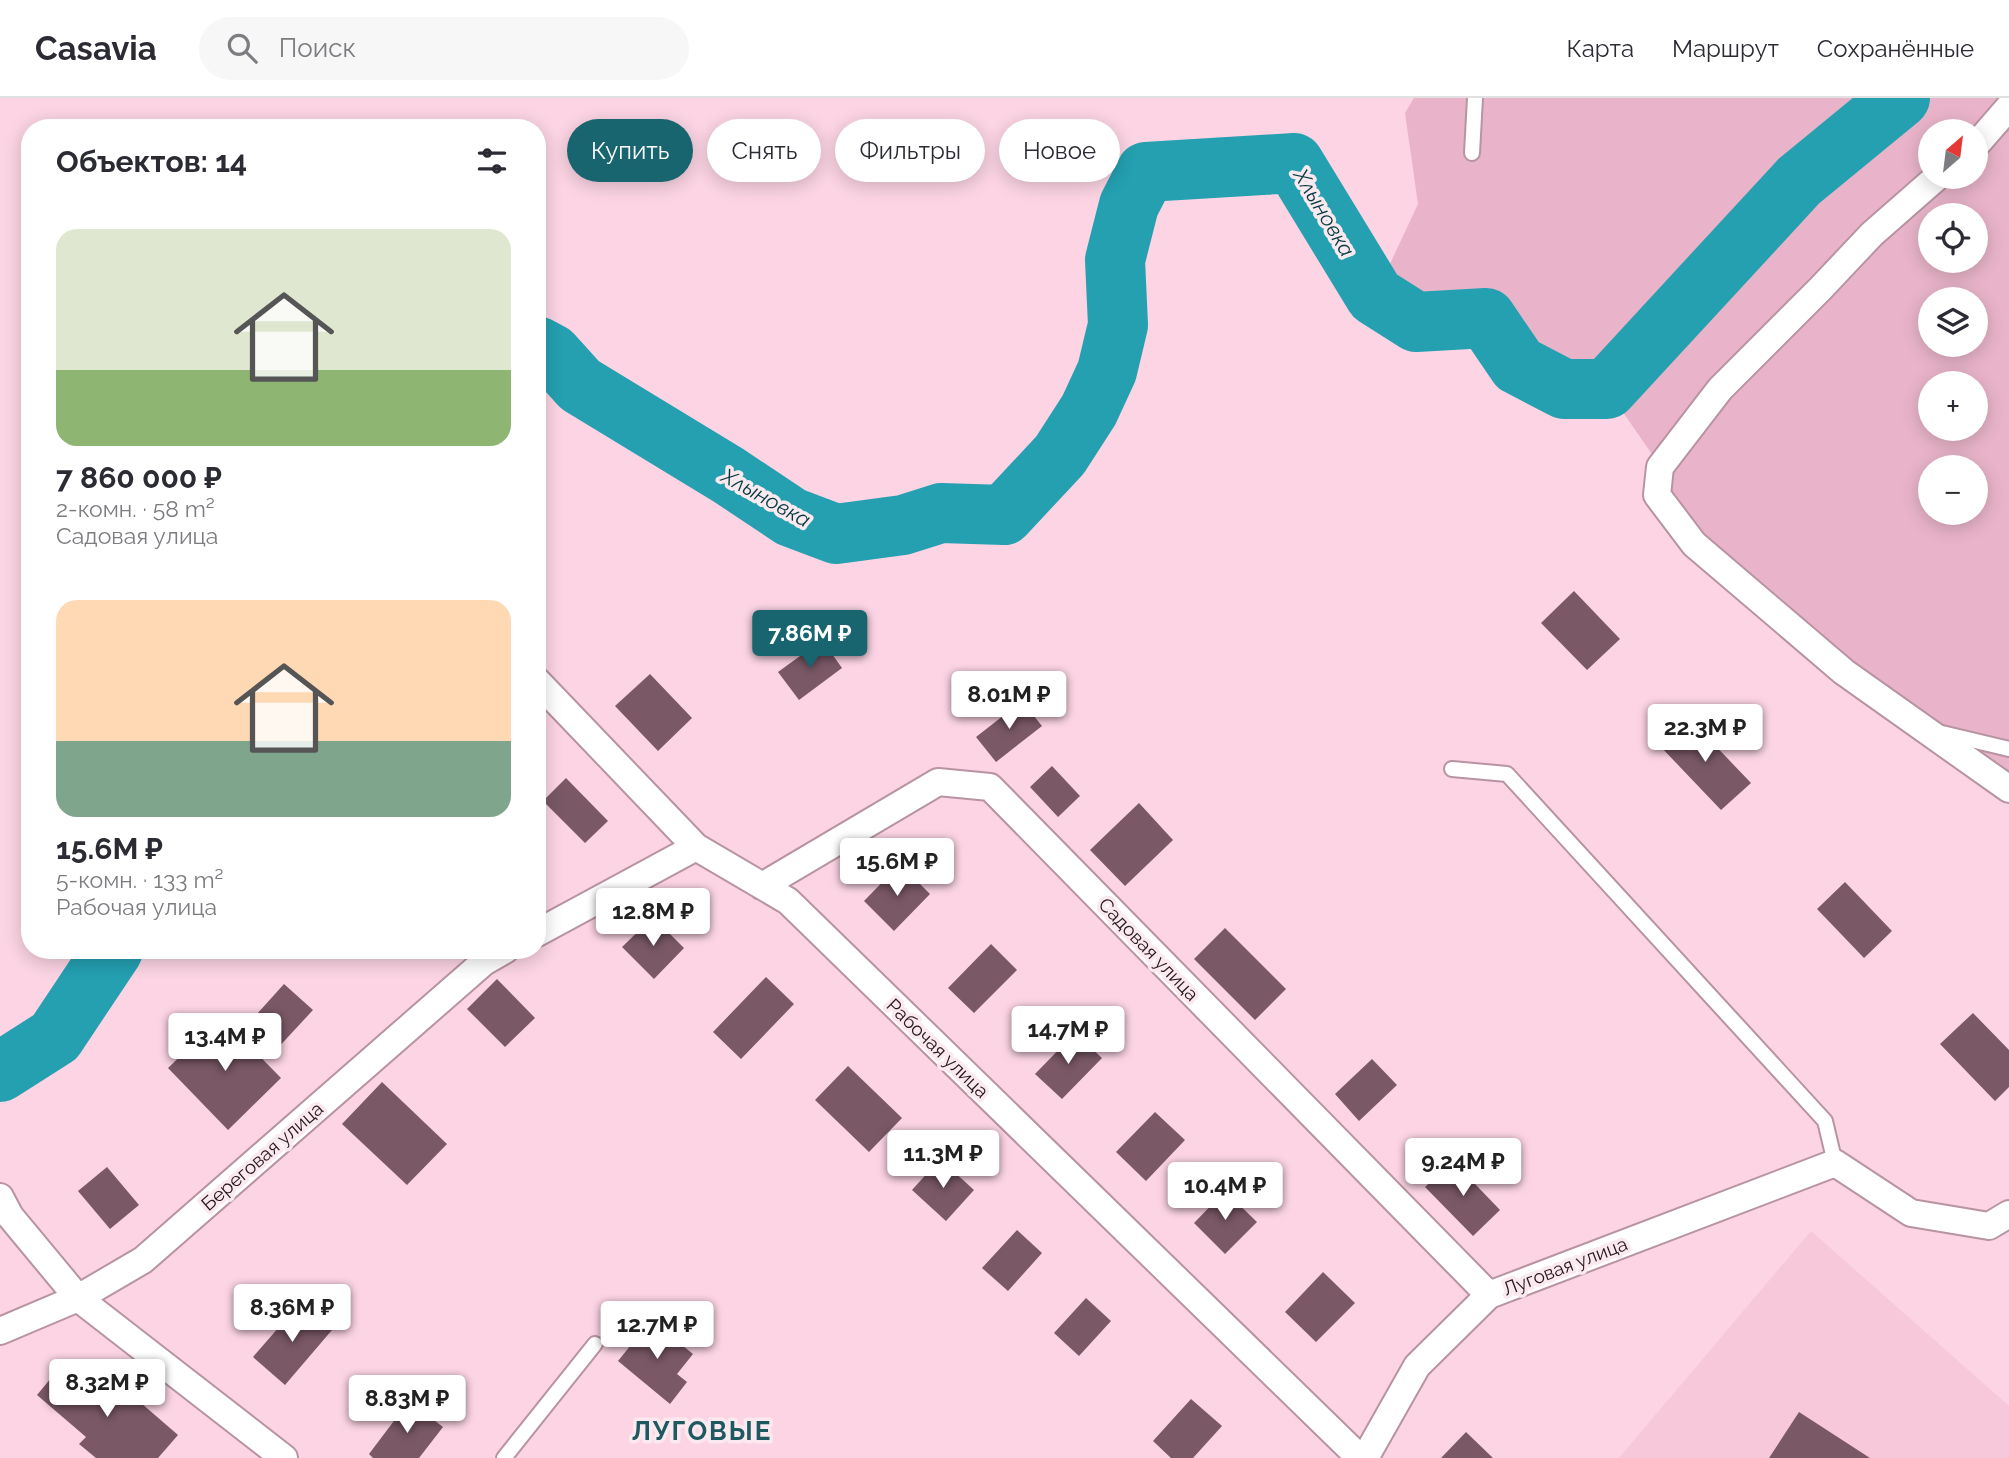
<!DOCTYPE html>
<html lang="ru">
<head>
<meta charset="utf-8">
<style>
	:root { --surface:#fff; --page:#f7f7f7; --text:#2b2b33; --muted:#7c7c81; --line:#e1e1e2; --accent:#19656f }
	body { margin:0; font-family:Raleway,sans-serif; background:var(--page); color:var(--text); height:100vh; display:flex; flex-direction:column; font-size:26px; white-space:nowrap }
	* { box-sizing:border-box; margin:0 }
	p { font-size:23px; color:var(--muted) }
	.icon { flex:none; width:38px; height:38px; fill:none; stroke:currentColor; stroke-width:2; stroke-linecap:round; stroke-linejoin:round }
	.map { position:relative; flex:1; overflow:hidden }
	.details { position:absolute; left:21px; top:21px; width:525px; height:840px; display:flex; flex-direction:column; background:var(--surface); border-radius:28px; box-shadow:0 4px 18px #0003 }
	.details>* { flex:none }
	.guide { position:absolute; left:567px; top:21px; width:665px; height:63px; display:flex; gap:14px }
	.needle { width:46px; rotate:28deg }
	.tools { position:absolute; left:1918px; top:21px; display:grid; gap:14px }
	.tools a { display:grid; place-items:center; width:70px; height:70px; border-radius:50%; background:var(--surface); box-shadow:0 4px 18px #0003; font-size:35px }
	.price { position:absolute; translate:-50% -60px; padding:0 16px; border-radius:7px; background:#fff; color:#222; font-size:23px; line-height:46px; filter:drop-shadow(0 2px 4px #0008) }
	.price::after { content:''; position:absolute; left:50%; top:42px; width:21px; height:16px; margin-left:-10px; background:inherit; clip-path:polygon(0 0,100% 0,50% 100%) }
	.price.on { background:var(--accent); color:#fff }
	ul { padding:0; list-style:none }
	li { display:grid; align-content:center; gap:14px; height:371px; padding:0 35px }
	li span { display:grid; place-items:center; height:217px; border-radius:21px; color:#555 }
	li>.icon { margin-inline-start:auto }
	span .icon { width:126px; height:126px; fill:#fffc; stroke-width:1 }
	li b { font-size:30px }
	h2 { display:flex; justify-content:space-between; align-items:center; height:84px; padding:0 35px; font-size:30px }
	.tag { padding:0 24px; border-radius:32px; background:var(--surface); box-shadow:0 4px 18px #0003; font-size:24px; line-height:63px }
	.tag.on { background:var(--accent); color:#fff }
	header { display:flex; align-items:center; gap:42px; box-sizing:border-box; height:98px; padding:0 35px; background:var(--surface); border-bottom:2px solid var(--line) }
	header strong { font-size:33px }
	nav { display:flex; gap:38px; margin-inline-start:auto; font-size:24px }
	.search { width:490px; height:63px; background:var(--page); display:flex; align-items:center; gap:18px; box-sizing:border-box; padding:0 24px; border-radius:38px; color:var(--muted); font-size:26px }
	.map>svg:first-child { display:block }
	.built { fill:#f7c7da }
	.green { fill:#e9b4c9; fill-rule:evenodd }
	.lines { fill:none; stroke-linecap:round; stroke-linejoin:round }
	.river { stroke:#24a0b1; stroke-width:60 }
	.building { fill:#7a5866 }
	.service-casing { stroke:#b893a2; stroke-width:18 }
	.minor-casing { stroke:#b893a2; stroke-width:30 }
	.service { stroke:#fff; stroke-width:14 }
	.minor { stroke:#fff; stroke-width:26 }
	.labels { text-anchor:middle; stroke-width:7; stroke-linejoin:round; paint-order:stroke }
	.street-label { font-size:19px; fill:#25171c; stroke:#fae9ef }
	.water-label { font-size:21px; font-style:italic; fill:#023a41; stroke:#fae9ef }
	.district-label { font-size:26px; font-weight:bold; letter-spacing:2px; fill:#1e5860; stroke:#fae9ef }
</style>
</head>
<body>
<header>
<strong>Casavia</strong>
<div class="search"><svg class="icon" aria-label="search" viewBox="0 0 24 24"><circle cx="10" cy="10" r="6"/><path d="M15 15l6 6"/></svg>Поиск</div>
<nav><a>Карта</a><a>Маршрут</a><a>Сохранённые</a></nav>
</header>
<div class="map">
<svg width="2009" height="1360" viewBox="0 0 2009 1360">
	<rect width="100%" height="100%" fill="#fcd4e4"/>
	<path class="built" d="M1811,1133l198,175v52h-390z"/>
	<path class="green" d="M1414,0h595v691l-165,-117 -187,-177 3,-29 -53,-77h-43l-46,-24 -32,-47 -70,4 -41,-26 43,-92 -13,-91zM1930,33h46v46h-46zM1930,117h46v46h-46zM1930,201h46v46h-46zM1930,285h46v46h-46zM1930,369h46v46h-46z"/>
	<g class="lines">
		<path class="river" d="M537,248l15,8 28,31 148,90 63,42 45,17 67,-9 38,-12 63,2 56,-60 29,-45 18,-39 11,-46 -3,-65 14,-55 17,-33 148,-9 81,133 41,26 70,-4 32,47 46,24h43l192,-208 101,-83
			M0,974l55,-35 58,-87"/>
	</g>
	<path class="building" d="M1574,493l46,48 -33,31 -46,-47z
		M822,542l20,28 -43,32 -21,-28z
		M650,576l42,44 -34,33 -43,-45z
		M1022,603l20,25 -46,36 -20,-25z
		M1688,619l63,66 -30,27 -62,-65z
		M1052,668l28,30 -22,21 -28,-30z
		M566,680l42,43 -23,22 -42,-42z
		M1139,705l34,37 -48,46 -35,-36z
		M900,766l30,30 -36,37 -30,-30z
		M1845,784l47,49 -28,27 -47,-49z
		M653,819l31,31 -30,31 -32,-32z
		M1225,830l61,61 -31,31 -61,-61z
		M991,846l26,26 -43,43 -26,-25z
		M766,879l28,27 -53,55 -28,-27z
		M497,881l38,39 -30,29 -38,-38z
		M284,886l29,26 -38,41 -28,-26z
		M1973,915l36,37v37l-14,14 -55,-57z
		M221,919l60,61 -53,52 -60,-62z
		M1075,935l27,25 -40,41 -27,-25z
		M1372,961l25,26 -38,36 -24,-27z
		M848,968l54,52 -33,34 -54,-52z
		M382,984l65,62 -40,41 -65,-61z
		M1155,1014l30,28 -39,41 -30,-29z
		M940,1061l34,31 -28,31 -34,-31z
		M1453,1063l47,49 -27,26 -48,-49z
		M107,1069l32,38 -29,24 -32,-38z
		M1225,1093l32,31 -32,32 -31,-31z
		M1017,1132l25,23 -34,38 -26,-23z
		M1323,1174l32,31 -39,39 -31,-30z
		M1086,1200l25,23 -32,35 -25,-23z
		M300,1205l32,27 -47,55 -32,-28z
		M651,1222l42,34 -16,20 10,8 -17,22 -52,-43z
		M61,1268l26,22 9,-11 24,20 6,-7 52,45 -20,23h-62l-17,-14 7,-7 -49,-42z
		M1191,1301l31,27 -29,32h-22l-18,-17z
		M409,1303l34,26 -24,31h-46l-4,-4z
		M1799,1314l71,46h-101z
		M1466,1334l27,26h-52z"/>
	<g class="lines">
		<g class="service-casing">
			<path id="service" d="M1472,55l3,-55
				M1942,635l67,16
				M1452,671l55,5 318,347 10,42
				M504,1360l91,-114"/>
		</g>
		<g class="minor-casing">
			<path id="minor" d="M1976,47l33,-38
				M1937,79l-65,57 -51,54 -101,101 -60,78 -3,28 37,49 150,128 165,117
				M537,583l159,166 92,54 572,557
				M762,788l176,-104 52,5 499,508
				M537,835l159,-86
				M0,1099l10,19 68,82 206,160
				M0,1233l78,-33 65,-38 341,-298 21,-12
				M1365,1360l52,-92 72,-71 346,-132 76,50 78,13 20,-12"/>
		</g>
		<use href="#service" class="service"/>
		<use href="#minor" class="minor"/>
	</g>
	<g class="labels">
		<g class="street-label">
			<text transform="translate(1149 851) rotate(46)" y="7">Садовая улица</text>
			<text transform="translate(938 950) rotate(44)" y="7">Рабочая улица</text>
			<text transform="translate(262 1058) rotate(-41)" y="7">Береговая улица</text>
			<text transform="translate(1565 1168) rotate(-21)" y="7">Луговая улица</text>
		</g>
		<g class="water-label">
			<text transform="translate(1324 115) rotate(59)" y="7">Хлыновка</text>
			<text transform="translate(766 400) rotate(29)" y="7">Хлыновка</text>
		</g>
		<g class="district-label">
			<text x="702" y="1342">ЛУГОВЫЕ</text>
		</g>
	</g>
</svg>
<div class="tools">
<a><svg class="needle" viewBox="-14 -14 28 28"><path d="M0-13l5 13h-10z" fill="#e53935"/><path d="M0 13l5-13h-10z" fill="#7c7c81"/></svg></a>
<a><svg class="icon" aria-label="locate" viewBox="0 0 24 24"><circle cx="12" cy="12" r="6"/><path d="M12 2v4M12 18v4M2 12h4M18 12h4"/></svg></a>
<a><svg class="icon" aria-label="layers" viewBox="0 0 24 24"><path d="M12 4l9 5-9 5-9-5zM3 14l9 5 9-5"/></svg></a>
<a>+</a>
<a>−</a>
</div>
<b class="price on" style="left:810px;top:572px">7.86M ₽</b>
<b class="price" style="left:1009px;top:633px">8.01M ₽</b>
<b class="price" style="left:1705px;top:666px">22.3M ₽</b>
<b class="price" style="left:897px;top:800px">15.6M ₽</b>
<b class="price" style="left:653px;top:850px">12.8M ₽</b>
<b class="price" style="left:1068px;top:968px">14.7M ₽</b>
<b class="price" style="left:225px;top:975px">13.4M ₽</b>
<b class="price" style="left:943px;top:1092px">11.3M ₽</b>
<b class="price" style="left:1463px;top:1100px">9.24M ₽</b>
<b class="price" style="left:1225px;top:1124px">10.4M ₽</b>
<b class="price" style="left:292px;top:1246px">8.36M ₽</b>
<b class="price" style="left:657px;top:1263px">12.7M ₽</b>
<b class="price" style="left:107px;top:1321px">8.32M ₽</b>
<b class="price" style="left:407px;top:1337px">8.83M ₽</b>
<div class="guide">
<a class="tag on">Купить</a>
<a class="tag">Снять</a>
<a class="tag">Фильтры</a>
<a class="tag">Новое</a>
</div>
<section class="details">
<h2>Объектов: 14<svg class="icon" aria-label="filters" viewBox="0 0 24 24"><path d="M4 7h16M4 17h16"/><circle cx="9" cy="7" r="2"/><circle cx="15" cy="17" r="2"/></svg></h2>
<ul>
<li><span style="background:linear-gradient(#dfe7d0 65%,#8fb573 0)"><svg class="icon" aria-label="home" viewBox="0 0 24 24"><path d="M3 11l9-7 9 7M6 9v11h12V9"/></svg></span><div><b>7 860 000 ₽</b><p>2-комн. · 58 m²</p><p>Садовая улица</p></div></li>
<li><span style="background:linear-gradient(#ffd9b3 65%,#7fa58c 0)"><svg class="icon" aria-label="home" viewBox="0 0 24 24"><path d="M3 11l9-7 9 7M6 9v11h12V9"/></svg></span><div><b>15.6M ₽</b><p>5-комн. · 133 m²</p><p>Рабочая улица</p></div></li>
</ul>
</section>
</div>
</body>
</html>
